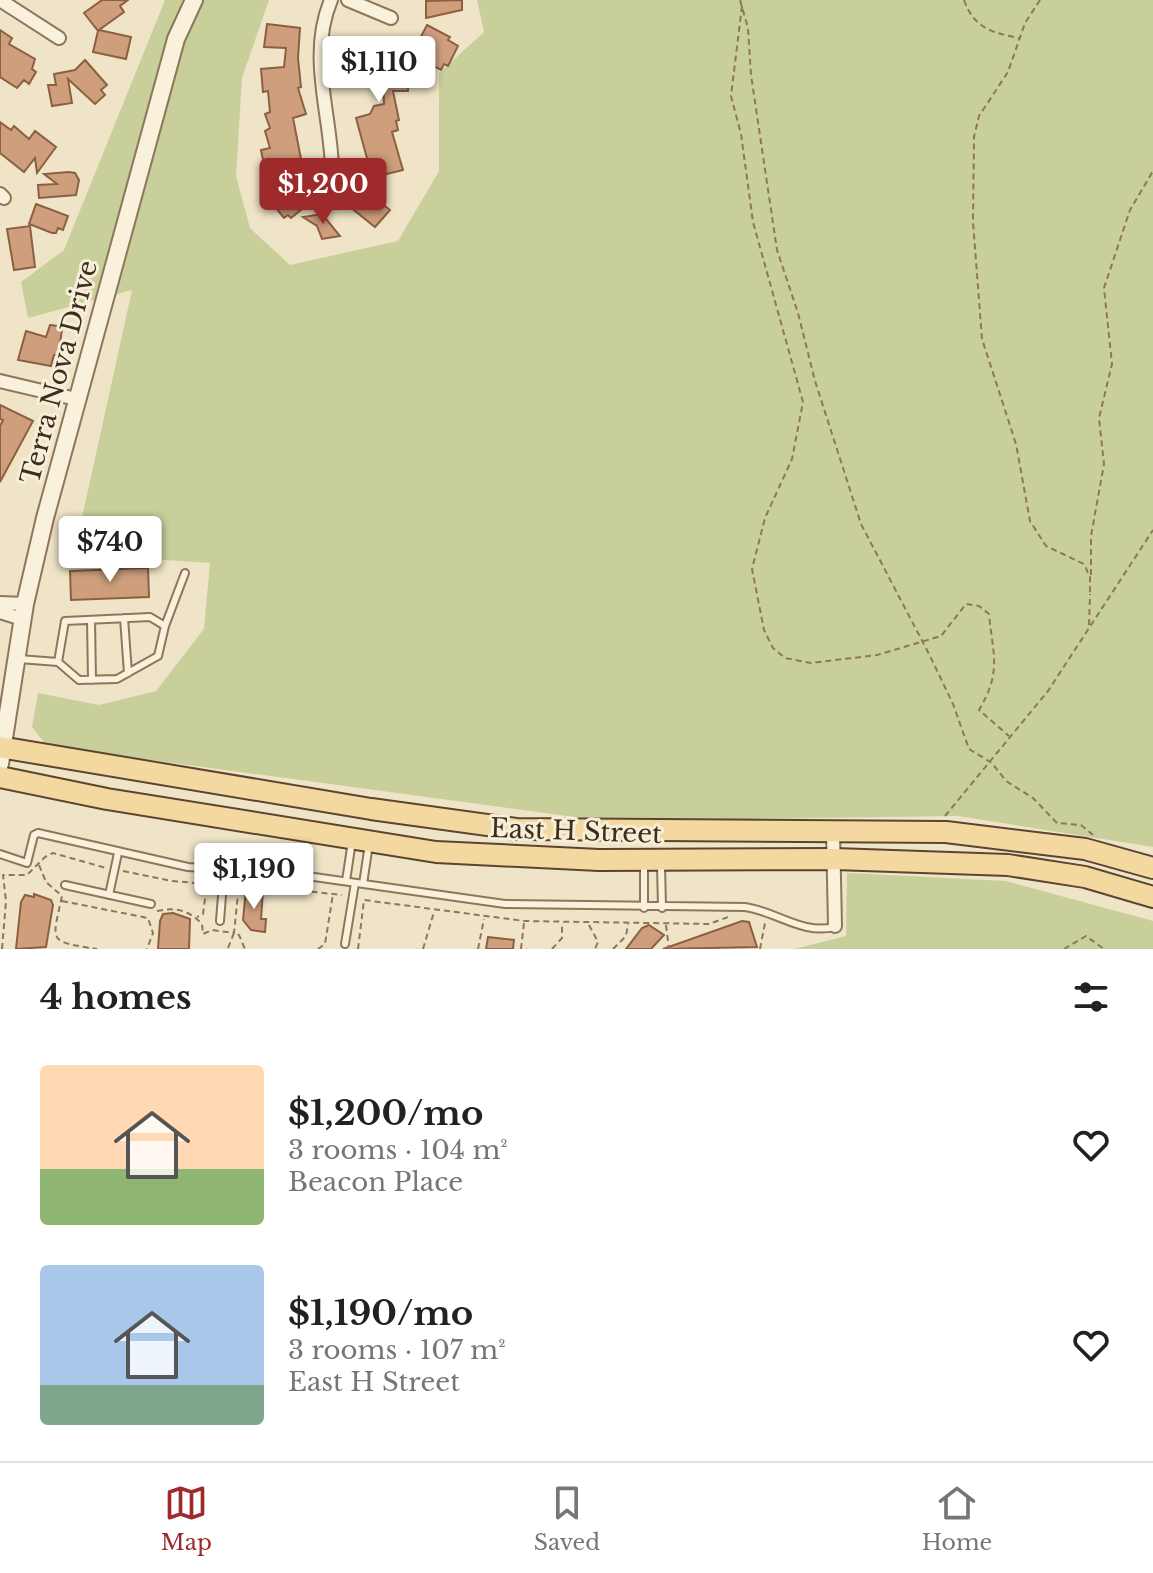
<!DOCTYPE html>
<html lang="en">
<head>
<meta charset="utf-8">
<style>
	:root { --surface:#fff; --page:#f6f6f6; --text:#222; --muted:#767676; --line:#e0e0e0; --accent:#9e2a2b }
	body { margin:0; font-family:"Libre Baskerville",serif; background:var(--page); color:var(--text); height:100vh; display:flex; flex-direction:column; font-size:30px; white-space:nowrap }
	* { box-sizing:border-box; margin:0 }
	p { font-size:26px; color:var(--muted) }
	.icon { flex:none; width:44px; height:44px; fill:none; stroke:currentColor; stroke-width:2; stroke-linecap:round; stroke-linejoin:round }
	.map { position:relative; height:949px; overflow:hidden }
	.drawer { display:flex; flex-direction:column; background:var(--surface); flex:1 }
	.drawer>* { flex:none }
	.price { position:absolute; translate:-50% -68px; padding:0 18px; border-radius:8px; background:#fff; color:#222; font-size:26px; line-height:52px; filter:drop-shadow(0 2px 4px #0008) }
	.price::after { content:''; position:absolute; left:50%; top:48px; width:24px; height:18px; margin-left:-12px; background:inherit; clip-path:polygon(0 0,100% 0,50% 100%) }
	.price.on { background:var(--accent); color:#fff }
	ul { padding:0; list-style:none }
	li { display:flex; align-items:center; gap:24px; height:200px; padding:0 40px }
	li span { display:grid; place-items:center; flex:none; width:224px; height:160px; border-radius:8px; color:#555 }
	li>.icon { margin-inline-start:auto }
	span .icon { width:96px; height:96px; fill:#fffc; stroke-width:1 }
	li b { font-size:34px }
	h2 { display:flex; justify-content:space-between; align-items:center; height:96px; padding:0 40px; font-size:34px }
	.menu { display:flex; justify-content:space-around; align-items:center; height:112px; border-top:2px solid var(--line); background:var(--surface); font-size:22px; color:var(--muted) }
	.menu a { display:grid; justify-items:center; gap:4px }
	.menu .on { color:var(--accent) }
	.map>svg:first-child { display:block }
	.green { fill:#c9cf9b }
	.building { fill:#cf9f7d; stroke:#8d5f41; stroke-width:2 }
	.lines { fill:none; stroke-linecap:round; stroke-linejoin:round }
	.service-casing { stroke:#8d765c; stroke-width:10 }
	.minor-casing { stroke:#8d765c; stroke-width:16 }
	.tertiary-casing { stroke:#8d765c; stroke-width:20 }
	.primary-casing { stroke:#5b4430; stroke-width:24 }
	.path { stroke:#8d765c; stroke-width:2; stroke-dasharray:6 4; stroke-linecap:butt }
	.service { stroke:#faf1dc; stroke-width:6 }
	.minor { stroke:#faf1dc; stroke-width:12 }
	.tertiary { stroke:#faf1dc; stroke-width:16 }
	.primary { stroke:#f3d9a0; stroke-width:20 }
	.labels { text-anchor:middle; stroke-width:6; stroke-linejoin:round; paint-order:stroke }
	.street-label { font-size:26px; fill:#3d2e20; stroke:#f7eed8 }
</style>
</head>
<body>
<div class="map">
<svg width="1153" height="949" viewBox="0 0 1153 949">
	<rect width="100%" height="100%" fill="#f0e4c8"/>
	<path class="green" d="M165,0h104l-27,78 -6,98 14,52 40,37 108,-24 41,-70v-98l45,-41 -7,-32h676v847l-195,-31 -354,5 -557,-75 -15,-19 6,-34 61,12 57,-14 48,-62 6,-66 -136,-9 58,-264 -104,28 -7,-36 43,-32z
		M847,873l159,8 147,40v28h-359l52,-13z"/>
	<path class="building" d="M102,0h26l-8,6 4,6 -25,18 32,7 -5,22 -33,-7 5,-21 -14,-18z
		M462,0v10l-36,8v-17z
		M267,24l33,4 -2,30 3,29 -3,1 8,26 -13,4 9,46 -16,3 26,34 -21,17 -3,-3 -4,3 -14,-17 10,-8 -4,-16 -9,2 -6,-29 9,-2 -5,-17 5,-3 -5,-14 5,-2 -2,-21 -5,1 -2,-23 23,-2 2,-19 -22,-1z
		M427,25l23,12 -2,3 10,6 -10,20 -4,-2 -3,6 -13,-7 2,-2 -5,-3 2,-3 -12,-7z
		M0,30l12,8 -3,6 26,15 -3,10 4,3 -7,12 -5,-4 -7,8 -17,-11z
		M355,42h13l1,11 38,-1 1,39h-15l6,29 -3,1 2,9 -6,2 11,38 -29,7 -6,-15 -12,-44 14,-4 4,-8 10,-2 -1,-23 -42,2 -1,-26 16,-1z
		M85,60l22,25 -6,5 4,5 -10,9 -27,-25 4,24 -20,3 -4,-21h8l-2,-11 21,-4z
		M0,122l11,8 3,-4 15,13 6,-8 21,16 -19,26 -2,-15 -11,14 -24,-19z
		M69,172l6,1 4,7 -3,15 -37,3 -1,-13 19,-1 -13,-10z
		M367,185l10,8 -3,4 16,13 -15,17 -26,-21z
		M36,204l32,12 -5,14 -5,-2 -2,5h-4l-23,-9z
		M322,214l18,22 -18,3 -5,-13 -14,-9z
		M30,226l5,41 -21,3 -7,-41z
		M50,325l8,1 4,4 -4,25h-4l-3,11 -33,-6 8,-29 20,6z
		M0,405l33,16 -33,61v-56l3,-6 -3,-1z
		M148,568l1,29 -78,3 -1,-29z
		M246,889l17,2 -2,28h5l-1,13 -14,-2 -8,-10z
		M34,894l17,6 2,5 -7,42 -30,2 5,-47 4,-7 9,2z
		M173,913l17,6 -1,30h-31l2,-28 3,-7z
		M742,921l7,1 8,25 -94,2z
		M649,925l15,10 -13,14h-25l16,-21z
		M488,937l26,3 -1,9h-27z"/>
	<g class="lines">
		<g class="service-casing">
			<path id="service" d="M124,618l4,55
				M91,620l1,60
				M165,626l20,-53
				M19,659l39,3 21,18 38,-1 41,-23 7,-30 -15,-9 -85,4 -7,41
				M0,854l27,9 7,-28 4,-2 150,34 112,8 205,29 240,3c30,4 58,28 89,20
				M644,864v44
				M661,864l1,44
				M346,881l6,-40
				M363,884l6,-40
				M65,885l86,19
				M109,895l9,-42
				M220,921l4,-51
				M345,944l10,-61"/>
		</g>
		<g class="minor-casing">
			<path id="minor" d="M0,0l59,38
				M331,0c-23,55 -1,111 1,167
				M348,0l43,18
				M0,194l4,4
				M0,381l76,18
				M0,603l25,1
				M0,612l22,7
				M833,832l2,94"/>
		</g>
		<g class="tertiary-casing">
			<path id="tertiary" d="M0,764l25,-160 20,-86 131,-479 18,-39"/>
		</g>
		<g class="primary-casing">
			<path id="primary" d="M0,747l371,62 145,20 430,3 139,17 68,19
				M0,777l107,22 329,53 163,8 236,-1 173,6 77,12 68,20"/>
		</g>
		<path class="path" d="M740,0l8,28 3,47 26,175 21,63 17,68 46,143 68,130 24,50 16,45 23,14 14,18 27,17 24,25 24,2 12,10
			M964,0c10,28 28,33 55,38
			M1040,0l-15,23 -17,49 -29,44 -5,21 -1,85 9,117 34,105 14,77 16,25 38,18 6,13v17
			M742,6l-11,90 10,38 12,88 50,180 -11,57 -27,59 -13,51 12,61 9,18 12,10 26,5 66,-8 64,-19 25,-32 13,2 10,8c4,42 13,57 -10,96l30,26
			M1091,575v-39l13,-72 -5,-46 13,-54 -8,-76 26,-78 23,-39
			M1089,625l1,-31
			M945,816l103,-125 105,-161
			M39,865l7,17 16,14c-10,47 -15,45 35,53
			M123,871l49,10 35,3 -4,30 -6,3
			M232,883l110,12
			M62,901l86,17 5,15 -6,16
			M157,911c18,-4 32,-1 45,13l1,10 9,-4 22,3 5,-49
			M589,925l9,17 -3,7
			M666,925l3,24
			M228,948l6,-15 5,2 6,14
			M2,949l4,-48 -3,-26h24l18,-18 8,-4 53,15
			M318,949l7,-5 8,-50
			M358,949l6,-49 160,21 185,3 22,-8
			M423,949l11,-37
			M478,949l6,-30
			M521,949l3,-26
			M552,949l10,-11v-15
			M613,949l13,-13 2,-12
			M760,949l5,-26
			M1064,949l22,-13 18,13"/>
		<use href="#service" class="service"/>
		<use href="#minor" class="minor"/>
		<use href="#tertiary" class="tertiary"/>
		<use href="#primary" class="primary"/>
	</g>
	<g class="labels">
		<g class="street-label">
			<text transform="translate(59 372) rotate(-75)" y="9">Terra Nova Drive</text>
			<text transform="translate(576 831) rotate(2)" y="9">East H Street</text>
		</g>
	</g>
</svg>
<b class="price" style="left:379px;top:104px">$1,110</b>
<b class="price on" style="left:323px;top:226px">$1,200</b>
<b class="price" style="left:110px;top:584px">$740</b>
<b class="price" style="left:254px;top:911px">$1,190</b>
</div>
<section class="drawer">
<h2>4 homes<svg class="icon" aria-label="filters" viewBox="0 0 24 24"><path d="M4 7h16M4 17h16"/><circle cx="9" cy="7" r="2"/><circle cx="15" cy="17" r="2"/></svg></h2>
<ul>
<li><span style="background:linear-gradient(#ffd9b3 65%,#8fb573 0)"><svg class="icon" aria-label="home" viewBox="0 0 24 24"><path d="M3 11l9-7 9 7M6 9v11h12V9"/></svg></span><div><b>$1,200/mo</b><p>3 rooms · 104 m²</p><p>Beacon Place</p></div><svg class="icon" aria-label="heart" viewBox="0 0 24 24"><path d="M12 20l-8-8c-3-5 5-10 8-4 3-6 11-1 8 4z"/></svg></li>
<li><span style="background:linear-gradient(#a9c7e8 75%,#7fa58c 0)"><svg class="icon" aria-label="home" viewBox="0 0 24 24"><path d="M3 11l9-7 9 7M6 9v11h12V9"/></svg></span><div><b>$1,190/mo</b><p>3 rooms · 107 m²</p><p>East H Street</p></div><svg class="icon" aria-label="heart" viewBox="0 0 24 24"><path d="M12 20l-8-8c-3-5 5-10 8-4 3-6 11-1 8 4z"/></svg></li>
</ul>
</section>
<nav class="menu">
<a class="on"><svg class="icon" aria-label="map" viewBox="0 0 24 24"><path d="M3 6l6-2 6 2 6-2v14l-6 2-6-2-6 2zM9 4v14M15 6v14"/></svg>Map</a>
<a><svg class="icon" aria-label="saved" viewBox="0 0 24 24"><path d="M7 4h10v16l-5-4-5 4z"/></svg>Saved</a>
<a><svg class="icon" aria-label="home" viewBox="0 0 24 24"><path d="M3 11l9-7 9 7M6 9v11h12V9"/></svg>Home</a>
</nav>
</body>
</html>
